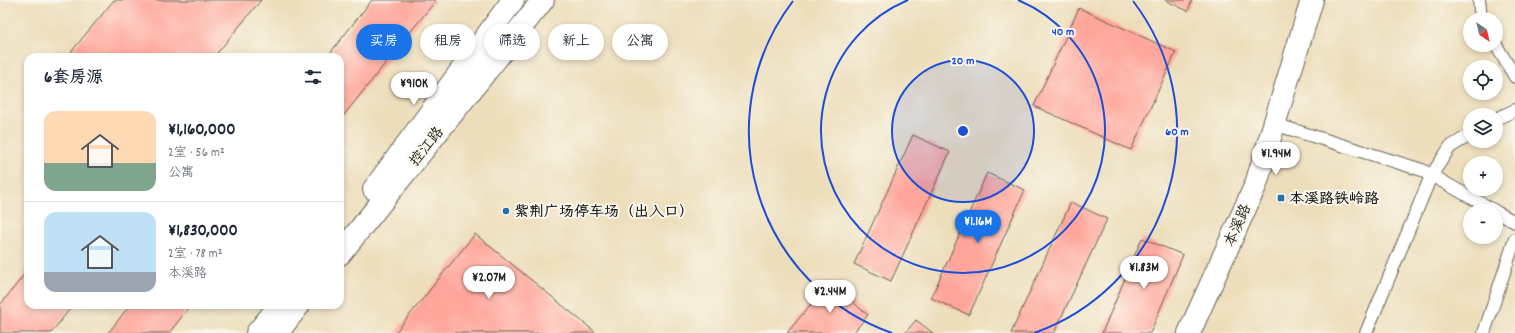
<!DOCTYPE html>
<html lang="zh">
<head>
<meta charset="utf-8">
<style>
	:root { --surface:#fff; --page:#f2f2f3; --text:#1f2937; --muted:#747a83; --line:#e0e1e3; --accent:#1a73e8 }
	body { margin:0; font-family:Dekko,"LXGW WenKai TC",sans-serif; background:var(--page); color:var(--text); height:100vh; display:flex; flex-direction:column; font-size:15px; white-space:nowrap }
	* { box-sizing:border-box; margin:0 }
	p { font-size:13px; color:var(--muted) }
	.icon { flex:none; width:22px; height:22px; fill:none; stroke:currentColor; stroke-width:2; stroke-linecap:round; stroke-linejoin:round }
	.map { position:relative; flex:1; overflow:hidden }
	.details { position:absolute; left:24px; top:53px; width:320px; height:256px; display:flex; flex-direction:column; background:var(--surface); border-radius:12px; box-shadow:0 2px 6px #0003 }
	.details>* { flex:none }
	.top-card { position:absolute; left:356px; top:24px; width:380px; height:36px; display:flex; gap:8px }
	.needle { width:26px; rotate:145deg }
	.controls { position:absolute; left:1463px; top:12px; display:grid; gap:8px }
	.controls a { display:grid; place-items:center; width:40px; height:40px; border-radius:50%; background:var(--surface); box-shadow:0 2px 6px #0003; font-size:20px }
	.price { position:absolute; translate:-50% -34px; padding:0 9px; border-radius:14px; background:#fff; color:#222; font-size:13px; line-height:26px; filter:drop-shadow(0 1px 2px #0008) }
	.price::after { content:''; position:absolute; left:50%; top:24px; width:12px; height:9px; margin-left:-6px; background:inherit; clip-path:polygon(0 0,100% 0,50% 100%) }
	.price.selected { background:var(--accent); color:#fff }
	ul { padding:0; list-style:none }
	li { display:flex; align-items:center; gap:12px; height:100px; padding:0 20px }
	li+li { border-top:1px solid var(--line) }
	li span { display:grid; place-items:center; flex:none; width:112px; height:80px; border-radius:12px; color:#555 }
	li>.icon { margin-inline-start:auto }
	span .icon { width:48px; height:48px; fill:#fffc; stroke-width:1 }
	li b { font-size:17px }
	h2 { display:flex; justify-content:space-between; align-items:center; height:48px; padding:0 20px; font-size:17px }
	.chip { padding:0 14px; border-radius:18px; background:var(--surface); box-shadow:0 2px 6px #0003; font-size:14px; line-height:36px }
	.chip.selected { background:var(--accent); color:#fff }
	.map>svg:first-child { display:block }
	.building { fill:#ffa59a }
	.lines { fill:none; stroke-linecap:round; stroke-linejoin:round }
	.service-casing { stroke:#656054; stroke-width:14 }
	.tertiary-casing { stroke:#656054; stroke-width:24 }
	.secondary-casing { stroke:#656054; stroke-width:24 }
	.service { stroke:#fff; stroke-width:12 }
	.tertiary { stroke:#fff; stroke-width:22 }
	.secondary { stroke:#fff; stroke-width:22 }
	.ring { fill:none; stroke:#1d4ed8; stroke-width:2 }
	.poi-dot { fill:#1f6fb2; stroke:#fbf7ec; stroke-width:1.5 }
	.labels { text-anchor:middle; stroke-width:4; stroke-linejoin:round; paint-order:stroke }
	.street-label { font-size:15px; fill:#1c1c1c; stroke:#fbf7ec }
	.poi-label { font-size:15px; font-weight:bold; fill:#1c1c1c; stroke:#fbf7ec; text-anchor:start }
	.centre { fill:#1d4ed8; stroke:#fbf7ec; stroke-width:2 }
	.ring-label { font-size:12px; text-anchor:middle; font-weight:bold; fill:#1d4ed8; stroke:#fbf7ec; stroke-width:4; stroke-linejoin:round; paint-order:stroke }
</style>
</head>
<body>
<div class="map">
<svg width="1515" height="333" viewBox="0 0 1515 333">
	<rect width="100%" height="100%" fill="#fbf7ec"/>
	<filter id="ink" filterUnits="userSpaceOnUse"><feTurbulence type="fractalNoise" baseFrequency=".025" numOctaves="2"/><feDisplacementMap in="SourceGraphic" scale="8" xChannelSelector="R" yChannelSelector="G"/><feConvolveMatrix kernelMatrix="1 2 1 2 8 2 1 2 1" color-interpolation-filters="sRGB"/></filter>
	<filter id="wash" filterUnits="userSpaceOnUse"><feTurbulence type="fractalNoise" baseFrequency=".012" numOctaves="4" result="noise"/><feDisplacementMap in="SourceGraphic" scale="16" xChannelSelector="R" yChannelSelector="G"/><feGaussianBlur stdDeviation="0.9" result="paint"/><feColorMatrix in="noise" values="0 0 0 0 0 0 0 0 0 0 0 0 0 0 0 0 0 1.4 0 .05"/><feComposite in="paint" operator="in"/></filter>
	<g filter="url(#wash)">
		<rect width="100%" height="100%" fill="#eddebb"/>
		<g id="blocks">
			<path class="building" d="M114,0h147l-47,57h-136l-7,-5z
				M372,0h64l-96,120v-63h-13z
				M1165,0h27l-4,11z
				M1079,8l97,44 -45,98 -97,-44z
				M913,135l37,17 -59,129 -37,-17z
				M987,173l38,17 -56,125 -38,-17z
				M1071,202l36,17 -53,114h-43z
				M475,234l120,98 -1,1h-199z
				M1142,238l41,17 -33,78h-48z
				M28,270v35h45l-22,28h-49l-2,-1v-27z
				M829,282l39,33 -15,18h-66z
				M130,305h61l-22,28h-61z
				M916,320l17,13h-28z"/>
		</g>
	</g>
	<g filter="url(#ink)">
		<use href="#blocks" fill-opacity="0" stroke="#656054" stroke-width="1"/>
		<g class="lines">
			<g class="service-casing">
				<path id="service" d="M1479,0l2,19
					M1496,45l19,32
					M1496,119l19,-9
					M1274,124l148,46 73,41
					M1496,212l19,10
					M1366,333l65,-157 19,-29 20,-12
					M1484,333l31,-94"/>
			</g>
			<g class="tertiary-casing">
				<path id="tertiary" d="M1189,333l67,-149 56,-184"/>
			</g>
			<g class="secondary-casing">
				<path id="secondary" d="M374,189l139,-189
					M340,254l203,-254
					M257,333l23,-28
					M277,333l22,-28"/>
			</g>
			<use href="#service" class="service"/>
			<use href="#tertiary" class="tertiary"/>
			<use href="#secondary" class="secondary"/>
		</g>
	</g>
	<circle cx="963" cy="131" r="71" fill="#1d4ed8" fill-opacity=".12"/>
	<g class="ring">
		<circle cx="963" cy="131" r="71"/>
		<path d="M1018 0A142 142 0 1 1 908 0"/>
		<path d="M892 333A214 214 0 0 1 793 1M1133 1A214 214 0 0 1 1034 333"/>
	</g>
	<g class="poi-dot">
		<rect x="1277" y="194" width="8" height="8" rx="2"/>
		<circle cx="506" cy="211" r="4"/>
	</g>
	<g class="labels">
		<g class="street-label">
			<text transform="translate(426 146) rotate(-51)" y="5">控江路</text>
			<text transform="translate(1237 225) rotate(-66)" y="5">本溪路</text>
		</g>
		<g class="poi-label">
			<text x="1289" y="203">本溪路铁岭路</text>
			<text x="514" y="216">紫荆广场停车场（出入口）</text>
		</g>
	</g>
	<circle cx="963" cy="131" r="6" class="centre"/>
	<g class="ring-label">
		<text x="1063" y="35">40 m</text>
		<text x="963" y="64">20 m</text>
		<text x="1177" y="135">60 m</text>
	</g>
</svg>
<div class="controls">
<a><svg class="needle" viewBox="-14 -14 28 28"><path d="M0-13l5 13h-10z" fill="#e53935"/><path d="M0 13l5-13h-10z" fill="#747a83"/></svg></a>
<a><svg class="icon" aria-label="locate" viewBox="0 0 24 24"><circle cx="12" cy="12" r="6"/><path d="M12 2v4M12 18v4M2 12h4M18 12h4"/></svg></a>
<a><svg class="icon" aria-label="layers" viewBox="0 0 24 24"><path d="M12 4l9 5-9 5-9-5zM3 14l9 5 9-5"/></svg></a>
<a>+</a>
<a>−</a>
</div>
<b class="price" style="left:414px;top:106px">¥910K</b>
<b class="price" style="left:1276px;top:176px">¥1.94M</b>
<b class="price selected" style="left:978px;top:244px">¥1.16M</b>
<b class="price" style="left:1144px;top:290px">¥1.83M</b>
<b class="price" style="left:489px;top:300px">¥2.07M</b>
<b class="price" style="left:830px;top:314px">¥2.44M</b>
<div class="top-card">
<a class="chip selected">买房</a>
<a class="chip">租房</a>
<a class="chip">筛选</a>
<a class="chip">新上</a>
<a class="chip">公寓</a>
</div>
<section class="details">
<h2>6套房源<svg class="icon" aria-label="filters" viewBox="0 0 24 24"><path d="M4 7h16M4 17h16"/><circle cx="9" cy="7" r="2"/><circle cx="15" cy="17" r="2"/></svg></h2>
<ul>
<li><span style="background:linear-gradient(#ffd9b3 65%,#7fa58c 0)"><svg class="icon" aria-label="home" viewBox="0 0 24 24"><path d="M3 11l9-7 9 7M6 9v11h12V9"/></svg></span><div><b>¥1,160,000</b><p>2室 · 56 m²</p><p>公寓</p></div></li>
<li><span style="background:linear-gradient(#bfe0f5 75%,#9aa5b1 0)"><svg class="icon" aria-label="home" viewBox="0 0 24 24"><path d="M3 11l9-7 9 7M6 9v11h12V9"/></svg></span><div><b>¥1,830,000</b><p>2室 · 78 m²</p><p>本溪路</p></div></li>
</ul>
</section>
</div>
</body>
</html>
